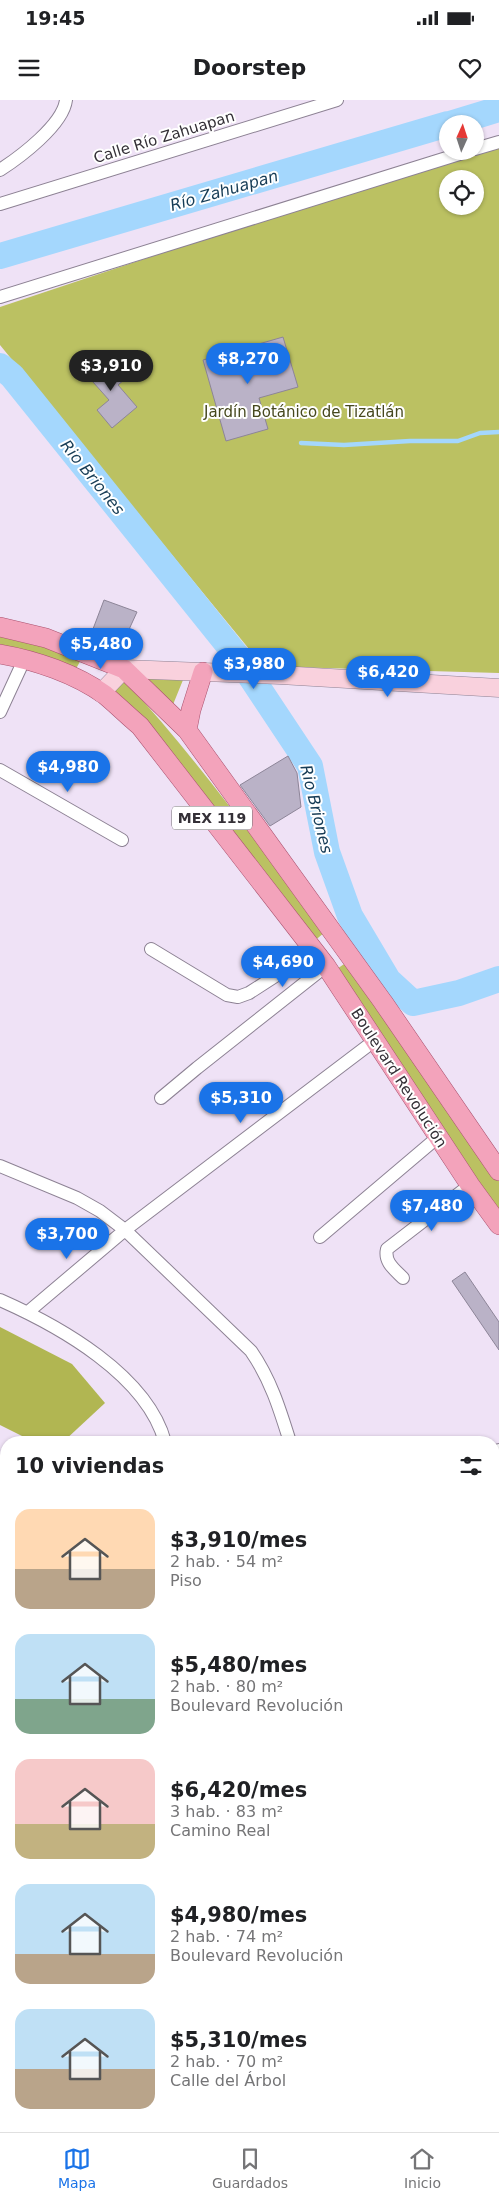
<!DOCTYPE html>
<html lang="es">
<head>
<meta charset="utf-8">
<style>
	:root { --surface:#fff; --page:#f2f2f2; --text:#202124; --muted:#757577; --line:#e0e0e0; --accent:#1a73e8 }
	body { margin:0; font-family:"DejaVu Sans",sans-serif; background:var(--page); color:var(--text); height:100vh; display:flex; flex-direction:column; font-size:19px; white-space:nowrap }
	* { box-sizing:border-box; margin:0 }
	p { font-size:16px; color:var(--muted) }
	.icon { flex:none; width:28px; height:28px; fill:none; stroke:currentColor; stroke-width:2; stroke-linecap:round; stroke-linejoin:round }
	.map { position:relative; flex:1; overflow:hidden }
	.sheet { position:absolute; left:0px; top:1336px; width:500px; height:696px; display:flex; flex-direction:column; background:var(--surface); border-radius:20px 20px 0 0; box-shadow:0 1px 4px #0004 }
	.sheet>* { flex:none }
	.needle { width:32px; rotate:3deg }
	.controls { position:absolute; left:439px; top:15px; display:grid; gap:10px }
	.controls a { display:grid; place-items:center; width:45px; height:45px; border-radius:50%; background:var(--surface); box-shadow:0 1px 4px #0004; font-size:25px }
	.price { position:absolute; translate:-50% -42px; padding:0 11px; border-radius:18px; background:var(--accent); color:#fff; font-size:16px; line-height:32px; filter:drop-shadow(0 1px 2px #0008) }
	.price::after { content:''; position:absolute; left:50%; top:30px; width:15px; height:11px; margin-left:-8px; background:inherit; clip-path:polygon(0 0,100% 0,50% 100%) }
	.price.current { background:#222; color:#fff }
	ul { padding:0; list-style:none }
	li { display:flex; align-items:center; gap:15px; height:125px; padding:0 15px }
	li span { display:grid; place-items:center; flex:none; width:140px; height:100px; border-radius:15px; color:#555 }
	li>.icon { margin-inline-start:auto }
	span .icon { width:60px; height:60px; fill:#fffc; stroke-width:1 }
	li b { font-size:21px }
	h2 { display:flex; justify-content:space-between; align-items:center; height:60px; padding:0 15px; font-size:21px }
	.status { display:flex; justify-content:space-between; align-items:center; height:35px; padding:0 25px; background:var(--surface); direction:ltr }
	.status svg { height:14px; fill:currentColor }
	header { display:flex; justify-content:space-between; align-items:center; height:65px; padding:0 15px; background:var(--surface); font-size:22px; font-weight:700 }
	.tabs { display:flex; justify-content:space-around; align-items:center; height:70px; border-top:1px solid var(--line); background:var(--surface); font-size:14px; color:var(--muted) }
	.tabs a { display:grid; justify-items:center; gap:2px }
	.tabs .current { color:var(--accent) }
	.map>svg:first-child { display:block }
	.green { fill:#bbc162; fill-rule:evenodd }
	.forest { fill:#b1b652 }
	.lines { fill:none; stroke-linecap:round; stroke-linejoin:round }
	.stream { stroke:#a4d7fd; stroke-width:4.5 }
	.river { stroke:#a4d7fd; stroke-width:26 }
	.building { fill:#bab2c7; stroke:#8d8598 }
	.street-casing { stroke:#8d8294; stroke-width:14 }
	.secondary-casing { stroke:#8d8294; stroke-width:19 }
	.primary-casing { stroke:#ab5370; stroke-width:20 }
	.street { stroke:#fff; stroke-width:12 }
	.secondary { stroke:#f9d1dd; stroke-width:18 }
	.primary { stroke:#f3a3bb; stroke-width:19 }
	.labels { text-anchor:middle; stroke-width:4; stroke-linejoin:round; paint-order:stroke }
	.shield { fill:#fff; stroke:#716e73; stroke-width:1 }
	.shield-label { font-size:14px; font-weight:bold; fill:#343037 }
	.street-label { font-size:15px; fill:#343037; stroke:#fff }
	.park-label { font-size:15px; fill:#46481e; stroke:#fff }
	.water-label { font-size:16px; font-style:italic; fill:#163c56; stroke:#fff }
</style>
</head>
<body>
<div class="status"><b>19:45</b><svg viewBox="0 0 49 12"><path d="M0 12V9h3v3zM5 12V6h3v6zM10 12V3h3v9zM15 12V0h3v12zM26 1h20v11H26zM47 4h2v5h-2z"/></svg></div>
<header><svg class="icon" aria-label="menu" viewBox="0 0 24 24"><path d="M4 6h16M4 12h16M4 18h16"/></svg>Doorstep<svg class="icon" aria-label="heart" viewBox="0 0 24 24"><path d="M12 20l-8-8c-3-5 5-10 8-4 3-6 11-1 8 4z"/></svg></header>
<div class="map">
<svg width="499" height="2032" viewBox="0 0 499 2032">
	<rect width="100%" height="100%" fill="#efe2f6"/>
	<path class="green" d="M499,46v527l-210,-6 -22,4 -267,-326v-38l309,-103zM448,79h27v27h-27z
		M0,533l82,25 -9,16 -73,-29z
		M142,578l41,2 -11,27z
		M124,580c73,78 135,167 201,252l-13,11 -202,-250z
		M347,862l152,219v32l-165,-242z"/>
	<path class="forest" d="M0,1227l72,37 33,39 -42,39h-29l-34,-17z"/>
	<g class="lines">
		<path class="stream" d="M301,343l43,2 66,-4h48l22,-8 19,-1"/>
		<path class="river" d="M450,24l49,-15
			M0,156l448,-132
			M0,266l12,10 225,280 73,110 17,86 23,64 38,64 25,23 46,-10 40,-14"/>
	</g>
	<path class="building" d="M283,237l15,50 -39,11 9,31 -42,12 -23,-81z
		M105,256l20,23 -7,6 19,22 -25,21 -15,-18 12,-10 -24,-27z
		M104,500l33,12 -11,24 -33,-7z
		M288,656l9,17 4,34 -31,19 -30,-41z
		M465,1172l34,50v28l-47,-69z"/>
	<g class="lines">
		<g class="street-casing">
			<path id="street" d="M475,49l24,-7
				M0,70c20,-13 63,-45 66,-70
				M0,104l337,-104
				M0,197l469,-146
				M0,612l24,-52
				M0,670l122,70
				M151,849l76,46 11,2 11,-4 65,-42
				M161,998l36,-30 129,-102
				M0,1066l77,32 23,13 25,19 126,121c20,29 29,59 39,91
				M320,1137l118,-100
				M403,1178c-9,-9 -19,-16 -16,-29l83,-64
				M0,1200c59,26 147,75 165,142
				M28,1212l97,-82 249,-189
				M494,1352l5,-2
				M494,1499l5,9
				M0,1632l6,6
				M494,1730l5,-3
				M494,1741l5,5
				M0,1947l6,-5
				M330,2026v6
				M280,2032l13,-6"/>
		</g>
		<g class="secondary-casing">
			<path id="secondary" d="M101,593l23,-24 156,6 219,13"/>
		</g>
		<g class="primary-casing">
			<path id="primary" d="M0,527l46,11 78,31 63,61 196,272 116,169
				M0,554c35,6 76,20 105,41 12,10 23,21 35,31l186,240 144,219 29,40
				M187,630l4,-20 12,-38"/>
		</g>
		<use href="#street" class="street"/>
		<use href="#secondary" class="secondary"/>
		<use href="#primary" class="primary"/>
	</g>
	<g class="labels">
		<rect class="shield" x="172" y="706.5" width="80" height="23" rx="4"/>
		<g class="shield-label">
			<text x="212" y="723">MEX 119</text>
		</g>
		<g class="street-label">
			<text transform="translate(164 37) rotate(-17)" y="5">Calle Río Zahuapan</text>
			<text transform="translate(399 978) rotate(57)" y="5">Boulevard Revolución</text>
		</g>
		<g class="park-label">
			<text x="304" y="317">Jardín Botánico de Tizatlán</text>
		</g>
		<g class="water-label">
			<text transform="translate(224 90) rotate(-16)" y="6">Río Zahuapan</text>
			<text transform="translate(93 377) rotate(51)" y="6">Rio Briones</text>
			<text transform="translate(317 709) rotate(76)" y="6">Rio Briones</text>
		</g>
	</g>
</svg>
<div class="controls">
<a><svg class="needle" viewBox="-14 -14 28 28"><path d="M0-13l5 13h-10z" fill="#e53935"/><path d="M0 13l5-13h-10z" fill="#757577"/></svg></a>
<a><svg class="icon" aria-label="locate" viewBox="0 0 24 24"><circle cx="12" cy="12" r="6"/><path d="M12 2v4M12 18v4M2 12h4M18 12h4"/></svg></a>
</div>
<b class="price" style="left:248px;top:285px">$8,270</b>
<b class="price current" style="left:111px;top:292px">$3,910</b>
<b class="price" style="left:101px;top:570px">$5,480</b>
<b class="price" style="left:254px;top:590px">$3,980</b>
<b class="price" style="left:388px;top:598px">$6,420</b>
<b class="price" style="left:68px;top:693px">$4,980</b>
<b class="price" style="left:283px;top:888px">$4,690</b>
<b class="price" style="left:241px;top:1024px">$5,310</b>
<b class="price" style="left:432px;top:1132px">$7,480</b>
<b class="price" style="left:67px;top:1160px">$3,700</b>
<section class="sheet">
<h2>10 viviendas<svg class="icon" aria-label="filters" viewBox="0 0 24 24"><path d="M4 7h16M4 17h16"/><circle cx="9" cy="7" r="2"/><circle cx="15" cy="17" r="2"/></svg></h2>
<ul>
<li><span style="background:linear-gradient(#ffd9b3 60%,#b9a48a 0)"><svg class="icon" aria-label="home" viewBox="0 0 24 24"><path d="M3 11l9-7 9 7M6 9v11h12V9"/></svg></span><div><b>$3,910/mes</b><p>2 hab. · 54 m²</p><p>Piso</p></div></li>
<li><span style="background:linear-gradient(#bfe0f5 65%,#7fa58c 0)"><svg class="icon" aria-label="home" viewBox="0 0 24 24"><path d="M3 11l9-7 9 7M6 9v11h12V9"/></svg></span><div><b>$5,480/mes</b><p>2 hab. · 80 m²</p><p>Boulevard Revolución</p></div></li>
<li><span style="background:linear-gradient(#f6c9c9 65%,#c2b280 0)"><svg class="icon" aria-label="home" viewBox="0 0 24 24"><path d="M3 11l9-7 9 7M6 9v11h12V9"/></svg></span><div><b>$6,420/mes</b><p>3 hab. · 83 m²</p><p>Camino Real</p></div></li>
<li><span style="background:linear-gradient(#bfe0f5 70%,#b9a48a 0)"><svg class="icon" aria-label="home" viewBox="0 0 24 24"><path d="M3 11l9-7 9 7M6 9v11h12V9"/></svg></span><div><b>$4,980/mes</b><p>2 hab. · 74 m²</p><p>Boulevard Revolución</p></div></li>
<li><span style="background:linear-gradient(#bfe0f5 60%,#b9a48a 0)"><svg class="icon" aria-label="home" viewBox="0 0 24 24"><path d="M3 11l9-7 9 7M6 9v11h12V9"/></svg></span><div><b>$5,310/mes</b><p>2 hab. · 70 m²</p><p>Calle del Árbol</p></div></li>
</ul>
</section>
</div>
<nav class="tabs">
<a class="current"><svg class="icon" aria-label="map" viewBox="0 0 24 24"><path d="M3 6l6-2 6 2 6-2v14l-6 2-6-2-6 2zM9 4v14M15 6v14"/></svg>Mapa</a>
<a><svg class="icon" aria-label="saved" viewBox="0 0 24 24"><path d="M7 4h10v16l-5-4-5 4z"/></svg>Guardados</a>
<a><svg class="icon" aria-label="home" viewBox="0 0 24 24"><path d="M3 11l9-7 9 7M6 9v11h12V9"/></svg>Inicio</a>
</nav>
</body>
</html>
